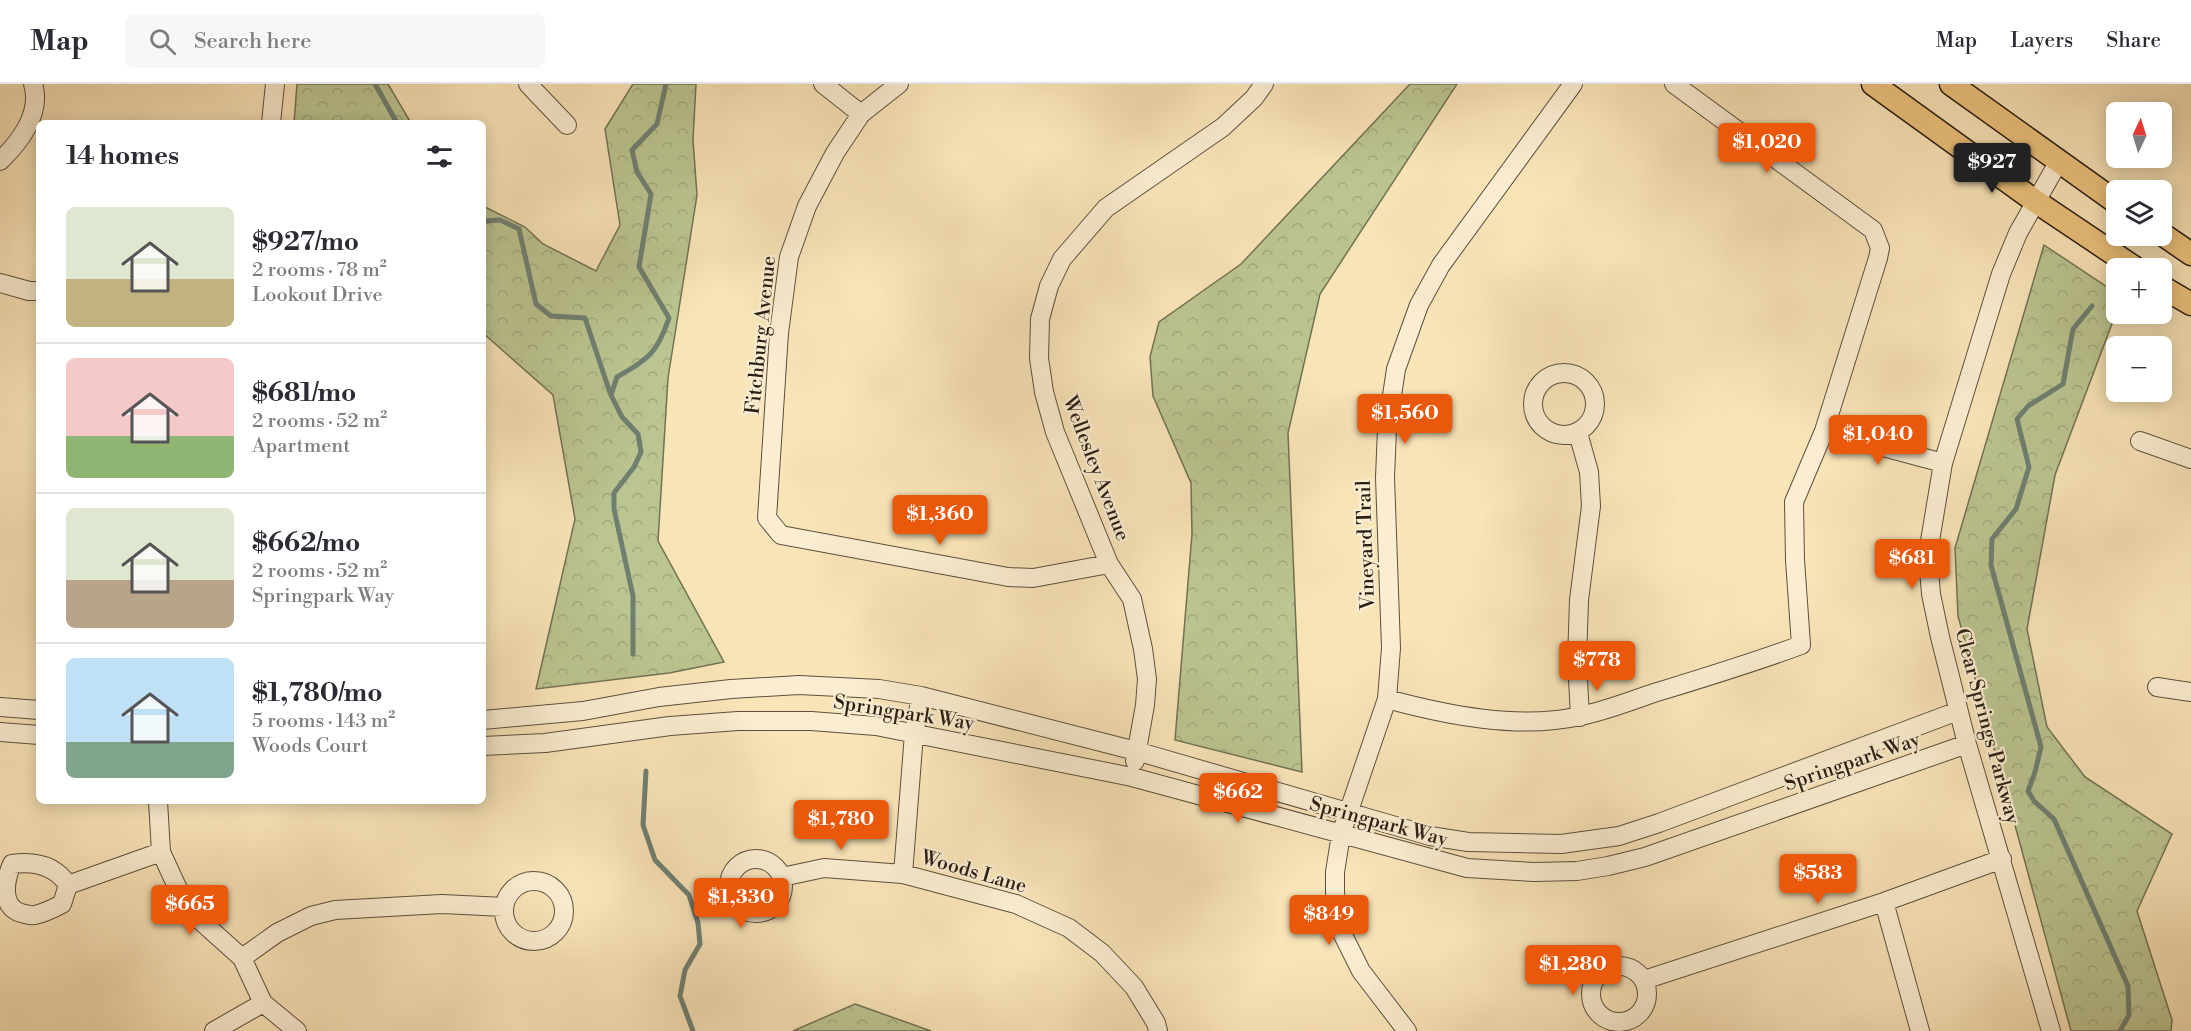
<!DOCTYPE html>
<html lang="en">
<head>
<meta charset="utf-8">
<style>
	:root { --surface:#fff; --page:#f7f7f7; --text:#2b2b33; --muted:#7c7c81; --line:#e1e1e2; --accent:#ea580c }
	body { margin:0; font-family:"Libre Bodoni",serif; background:var(--page); color:var(--text); height:100vh; display:flex; flex-direction:column; font-size:22px; white-space:nowrap }
	* { box-sizing:border-box; margin:0 }
	p { font-size:20px; color:var(--muted) }
	.icon { flex:none; width:33px; height:33px; fill:none; stroke:currentColor; stroke-width:2; stroke-linecap:round; stroke-linejoin:round }
	.map { position:relative; flex:1; overflow:hidden }
	.details { position:absolute; left:36px; top:36px; width:450px; height:684px; display:flex; flex-direction:column; background:var(--surface); border-radius:9px; box-shadow:0 3px 15px #0003 }
	.details>* { flex:none }
	.needle { width:39px; rotate:4deg }
	.fabs { position:absolute; left:2106px; top:18px; display:grid; gap:12px }
	.fabs a { display:grid; place-items:center; width:66px; height:66px; border-radius:9px; background:var(--surface); box-shadow:0 3px 15px #0003; font-size:30px }
	.price { position:absolute; translate:-50% -51px; padding:0 14px; border-radius:6px; background:var(--accent); color:#fff; font-size:20px; line-height:39px; filter:drop-shadow(0 2px 3px #0008) }
	.price::after { content:''; position:absolute; left:50%; top:36px; width:18px; height:14px; margin-left:-9px; background:inherit; clip-path:polygon(0 0,100% 0,50% 100%) }
	.price.on { background:#222; color:#fff }
	ul { padding:0; list-style:none }
	li { display:flex; align-items:center; gap:18px; height:150px; padding:0 30px }
	li+li { border-top:2px solid var(--line) }
	li span { display:grid; place-items:center; flex:none; width:168px; height:120px; border-radius:9px; color:#555 }
	li>.icon { margin-inline-start:auto }
	span .icon { width:72px; height:72px; fill:#fffc; stroke-width:1 }
	li b { font-size:26px }
	h2 { display:flex; justify-content:space-between; align-items:center; height:72px; padding:0 30px; font-size:26px }
	header { display:flex; align-items:center; gap:36px; box-sizing:border-box; height:84px; padding:0 30px; background:var(--surface); border-bottom:2px solid var(--line) }
	header strong { font-size:28px }
	nav { display:flex; gap:33px; margin-inline-start:auto; font-size:21px }
	.search { width:420px; height:54px; background:var(--page); display:flex; align-items:center; gap:15px; box-sizing:border-box; padding:0 21px; border-radius:9px; color:var(--muted); font-size:22px }
	.map>svg:first-child { display:block }
	.forest { fill:url(#forest-crowns); stroke:#727253; stroke-width:1.5 }
	.lines { fill:none; stroke-linecap:round; stroke-linejoin:round }
	.stream { stroke:#6f7f71; stroke-width:5 }
	.minor-casing { stroke:#5c503e; stroke-width:20 }
	.major-casing { stroke:#281f15; stroke-width:25 }
	.minor { stroke:#fbedd1; stroke-width:18 }
	.major { stroke:#ecc27c; stroke-width:22 }
	.labels { text-anchor:middle; stroke-width:4.5; stroke-linejoin:round; paint-order:stroke }
	.street-label { font-size:20px; fill:#281f15; stroke:#fbedd1 }
</style>
</head>
<body>
<header>
<strong>Map</strong>
<div class="search"><svg class="icon" aria-label="search" viewBox="0 0 24 24"><circle cx="10" cy="10" r="6"/><path d="M15 15l6 6"/></svg>Search here</div>
<nav><a>Map</a><a>Layers</a><a>Share</a></nav>
</header>
<div class="map">
<svg width="2191" height="947" viewBox="0 0 2191 947">
	<defs>
		<pattern id="forest-crowns" width="20" height="18" patternUnits="userSpaceOnUse" patternTransform="scale(1.5)"><rect width="20" height="18" fill="#bbc591"/><path d="M2 6a3 3 0 1 1 6 0M12 15a3 3 0 1 1 6 0" fill="none" stroke="#a1a97c"/></pattern>
	</defs>
	<rect width="100%" height="100%" fill="#f9e4b8"/>
	<filter id="stains"><feTurbulence type="fractalNoise" baseFrequency=".00333" numOctaves="4"/><feColorMatrix values="0 0 0 0 .2 0 0 0 0 .09 0 0 0 0 .02 0 0 0 .5 -.17"/></filter>
	<radialGradient id="worn" r=".72"><stop offset=".6" stop-color="#630" stop-opacity="0"/><stop offset="1" stop-color="#630" stop-opacity=".3"/></radialGradient>
	<path class="forest" d="M297,0h91l23,39h-117z
		M633,0h63l-3,56 4,55 -29,183 -10,163 66,121 -55,11 -133,16 39,-170 -22,-124 -70,-62v-127l42,21 18,17 53,27 24,-46 -15,-96z
		M1410,0h47l-137,210 -32,139 14,339 -127,-32 17,-206 -1,-51 -38,-87 -3,-39 9,-35 82,-58z
		M2044,161l72,48v20l-61,162 -28,154 20,98 38,50 87,57 -35,77 35,109 -1,11h-100l-113,-415 -3,-68z
		M855,920l76,27h-138z"/>
	<g class="lines">
		<path class="stream" d="M375,0l22,39
			M483,137l17,-1 19,9 17,75 15,12 34,2 25,75
			M2092,222l-19,23 -10,55 -35,22 -11,13 12,48 -13,42 -24,30 -1,26 50,182 -6,25 -7,19 6,10 20,18 74,167 1,29 -9,16
			M633,570v-58l-19,-87v-16l20,-26 7,-15 -3,-18 -16,-17 -11,-22 6,-18c31,-18 40,-23 52,-59l-30,-51 12,-73 -14,-22 -5,-22 25,-26 9,-40
			M646,687l-3,54 12,35 34,35 9,28 2,21 -15,26 -5,26 13,35"/>
		<g class="minor-casing">
			<path id="minor" d="M528,0l39,41
				M823,0l38,30
				M899,0l-38,30 -26,39 -28,53 -18,51 -10,76 -12,185 14,17 227,42 25,1 76,-14
				M271,39l4,-39
				M0,77c20,-19 42,-48 33,-77
				M0,199l29,8h10
				M1533 320a31 31 0 1 1 62 0a31 31 0 1 1-62 0Z
				M1824,347l119,32
				M1578,349l11,39 2,34 -12,94 -2,60 3,57
				M2140,357l51,18
				M2157,603l34,5
				M1387,615c59,16 132,31 193,17 25,-5 50,-15 74,-23 49,-15 99,-30 147,-48l-6,-85 -1,-58 30,-71 54,-173 2,-10 -7,-18 -199,-146
				M0,623l39,3
				M483,636l100,-9 76,-14 72,-8 68,-4 80,4 42,7 215,55 294,85 38,6 93,2 58,-8 40,-13 299,-112
				M0,648l39,3
				M483,662l62,-3 125,-17 68,-5h73l65,5 256,51 335,91 67,4 43,-1 31,-5 37,-9 322,-113
				M1135,677l10,-56 2,-26 -4,-30 -11,-50 -23,-35 -54,-132 -11,-40 -5,-34 1,-39 9,-33 13,-27 44,-51 117,-81 31,-29 10,-14
				M158,717l3,51 17,37 15,25 49,44 21,45 34,28
				M729 802a27 27 0 1 1 54 0a27 27 0 1 1-54 0Z
				M903,790l11,-140 7,-38
				M782,793l42,-9 79,6 113,30 53,24 33,25 32,34 22,36 2,8
				M504 827a30 30 0 1 1 60 0a30 30 0 1 1-60 0Z
				M68,801c-13,-20 -34,-24 -56,-21 -7,16 -12,43 9,49 5,1 10,3 14,2 10,-2 19,-7 27,-11l6,-19 93,-33
				M1884,818l36,129
				M242,874l35,-25 34,-17 24,-6 107,-6 62,3
				M1591 910a28 28 0 1 1 56 0a28 28 0 1 1-56 0Z
				M1644,896l240,-78 118,-43
				M214,947l49,-28
				M1407,947l-46,-60 -18,-36 -6,-22 -2,-21v-20l6,-38 46,-135 4,-51 -6,-171 2,-48 9,-60 23,-64 22,-40 132,-181
				M2051,947l-84,-287 -27,-107 -9,-43 -2,-24v-23l14,-84 58,-189 17,-41 41,-72"/>
		</g>
		<g class="major-casing">
			<path id="major" d="M1873,0l162,117 100,67
				M1951,0l165,118
				M2162,150l29,20
				M2162,203l29,17"/>
		</g>
		<use href="#minor" class="minor"/>
		<use href="#major" class="major"/>
	</g>
	<g class="labels">
		<g class="street-label">
			<text transform="translate(760 251) rotate(-84)" y="7">Fitchburg Avenue</text>
			<text transform="translate(1097 384) rotate(69)" y="7">Wellesley Avenue</text>
			<text transform="translate(1365 461) rotate(-92)" y="7">Vineyard Trail</text>
			<text transform="translate(904 628) rotate(9)" y="7">Springpark Way</text>
			<text transform="translate(1988 642) rotate(75)" y="7">Clear Springs Parkway</text>
			<text transform="translate(1852 677) rotate(-19)" y="7">Springpark Way</text>
			<text transform="translate(1379 737) rotate(15)" y="7">Springpark Way</text>
			<text transform="translate(974 787) rotate(16)" y="7">Woods Lane</text>
		</g>
	</g>
	<rect width="100%" height="100%" filter="url(#stains)"/>
	<rect width="100%" height="100%" fill="url(#worn)"/>
</svg>
<div class="fabs">
<a><svg class="needle" viewBox="-14 -14 28 28"><path d="M0-13l5 13h-10z" fill="#e53935"/><path d="M0 13l5-13h-10z" fill="#7c7c81"/></svg></a>
<a><svg class="icon" aria-label="layers" viewBox="0 0 24 24"><path d="M12 4l9 5-9 5-9-5zM3 14l9 5 9-5"/></svg></a>
<a>+</a>
<a>−</a>
</div>
<b class="price" style="left:1767px;top:90px">$1,020</b>
<b class="price on" style="left:1992px;top:110px">$927</b>
<b class="price" style="left:1405px;top:361px">$1,560</b>
<b class="price" style="left:1878px;top:382px">$1,040</b>
<b class="price" style="left:940px;top:462px">$1,360</b>
<b class="price" style="left:1912px;top:506px">$681</b>
<b class="price" style="left:1597px;top:608px">$778</b>
<b class="price" style="left:1238px;top:740px">$662</b>
<b class="price" style="left:841px;top:767px">$1,780</b>
<b class="price" style="left:1818px;top:821px">$583</b>
<b class="price" style="left:741px;top:845px">$1,330</b>
<b class="price" style="left:190px;top:852px">$665</b>
<b class="price" style="left:1329px;top:862px">$849</b>
<b class="price" style="left:1573px;top:912px">$1,280</b>
<section class="details">
<h2>14 homes<svg class="icon" aria-label="filters" viewBox="0 0 24 24"><path d="M4 7h16M4 17h16"/><circle cx="9" cy="7" r="2"/><circle cx="15" cy="17" r="2"/></svg></h2>
<ul>
<li><span style="background:linear-gradient(#dfe7d0 60%,#c2b280 0)"><svg class="icon" aria-label="home" viewBox="0 0 24 24"><path d="M3 11l9-7 9 7M6 9v11h12V9"/></svg></span><div><b>$927/mo</b><p>2 rooms · 78 m²</p><p>Lookout Drive</p></div></li>
<li><span style="background:linear-gradient(#f6c9c9 65%,#8fb573 0)"><svg class="icon" aria-label="home" viewBox="0 0 24 24"><path d="M3 11l9-7 9 7M6 9v11h12V9"/></svg></span><div><b>$681/mo</b><p>2 rooms · 52 m²</p><p>Apartment</p></div></li>
<li><span style="background:linear-gradient(#dfe7d0 60%,#b9a48a 0)"><svg class="icon" aria-label="home" viewBox="0 0 24 24"><path d="M3 11l9-7 9 7M6 9v11h12V9"/></svg></span><div><b>$662/mo</b><p>2 rooms · 52 m²</p><p>Springpark Way</p></div></li>
<li><span style="background:linear-gradient(#bfe0f5 70%,#7fa58c 0)"><svg class="icon" aria-label="home" viewBox="0 0 24 24"><path d="M3 11l9-7 9 7M6 9v11h12V9"/></svg></span><div><b>$1,780/mo</b><p>5 rooms · 143 m²</p><p>Woods Court</p></div></li>
</ul>
</section>
</div>
</body>
</html>
